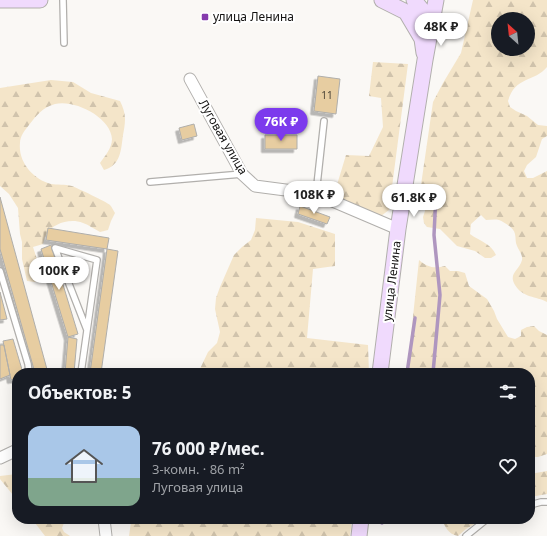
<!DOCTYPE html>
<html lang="ru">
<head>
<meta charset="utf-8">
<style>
	:root { --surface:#171b24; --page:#20242c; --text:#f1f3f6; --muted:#9ea1a6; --accent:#7c3aed }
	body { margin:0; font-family:"Noto Sans",sans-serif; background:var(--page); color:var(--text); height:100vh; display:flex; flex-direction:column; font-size:15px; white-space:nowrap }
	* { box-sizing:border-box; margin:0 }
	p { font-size:13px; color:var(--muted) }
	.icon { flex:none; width:22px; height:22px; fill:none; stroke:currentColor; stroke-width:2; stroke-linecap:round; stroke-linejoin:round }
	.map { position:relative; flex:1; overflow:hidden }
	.sheet { position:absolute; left:12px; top:368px; width:523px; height:156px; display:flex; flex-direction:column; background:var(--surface); border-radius:16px; box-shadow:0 4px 16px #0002 }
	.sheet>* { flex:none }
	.needle { width:26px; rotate:333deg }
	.controls { position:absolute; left:491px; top:12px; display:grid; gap:8px }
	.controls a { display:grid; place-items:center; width:44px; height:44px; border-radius:50%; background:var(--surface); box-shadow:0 4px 16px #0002; font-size:20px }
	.price { position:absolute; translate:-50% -34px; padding:0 9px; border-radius:14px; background:#fff; color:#222; font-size:13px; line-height:26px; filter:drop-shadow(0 1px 2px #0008) }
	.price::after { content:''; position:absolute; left:50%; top:24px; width:12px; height:9px; margin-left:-6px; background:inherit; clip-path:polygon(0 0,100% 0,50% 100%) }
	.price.on { background:var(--accent); color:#fff }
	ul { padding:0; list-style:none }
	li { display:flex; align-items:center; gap:12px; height:100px; padding:0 16px }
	li span { display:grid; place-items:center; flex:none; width:112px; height:80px; border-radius:12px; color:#555 }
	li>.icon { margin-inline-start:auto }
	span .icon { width:48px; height:48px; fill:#fffc; stroke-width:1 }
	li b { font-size:17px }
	h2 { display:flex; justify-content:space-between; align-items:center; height:48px; padding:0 16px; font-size:17px }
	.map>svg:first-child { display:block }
	.forest { fill:url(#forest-firs); fill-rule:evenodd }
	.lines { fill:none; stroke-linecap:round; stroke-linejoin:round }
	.stream { stroke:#af96bf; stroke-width:3.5 }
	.building { fill:#e7cda1; stroke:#afaeab; filter:url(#shadow) }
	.lane-casing { stroke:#b1afac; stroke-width:8 }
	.street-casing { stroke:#b1afac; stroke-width:13 }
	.secondary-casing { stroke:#b1afac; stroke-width:17 }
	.lane { stroke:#fff; stroke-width:5.5 }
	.street { stroke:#fff; stroke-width:11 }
	.secondary { stroke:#f0dafd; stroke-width:15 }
	.poi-dot { fill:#853bad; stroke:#fff; stroke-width:1.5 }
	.labels { text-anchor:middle; stroke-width:4; stroke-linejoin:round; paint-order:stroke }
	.number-label { font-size:10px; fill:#484135 }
	.poi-label { font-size:12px; fill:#131211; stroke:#fff; text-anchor:start }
	.street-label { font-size:12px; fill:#131211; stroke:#fff }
</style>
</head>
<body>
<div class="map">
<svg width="547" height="536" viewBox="0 0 547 536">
	<defs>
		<pattern id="forest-firs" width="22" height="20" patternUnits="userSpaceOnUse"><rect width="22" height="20" fill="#f4e5c9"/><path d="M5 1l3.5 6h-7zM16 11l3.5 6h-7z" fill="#d0c3ac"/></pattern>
		<filter id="shadow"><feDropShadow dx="-3.5" dy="3.5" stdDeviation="0" flood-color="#0004"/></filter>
	</defs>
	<rect width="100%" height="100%" fill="#faf8f5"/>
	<path class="forest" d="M473,0h74v67c-12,15 -32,9 -39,34l2,6 6,4 11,5 11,9 9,1v10l-5,3 -6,18 -9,8 -3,6 3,7h6l14,-7v131c-11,-6 -24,-4 -32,-17 -7,-12 4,-14 7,-25 1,-5 -3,-9 -5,-14 -2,-4 -1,-8 -2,-12 -1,-6 -11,-12 -16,-14 -4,-1 -9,0 -13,0l-5,-5 -10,9 -1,10c9,7 21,9 26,21l-5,3h-6l-10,-7 -18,-5 -17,-17 -13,-2 -3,-4 -1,-6 2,-6 -4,-26 12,-83 10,-19 18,-30zM498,19h30v30h-30z
		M373,62l35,2 -19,146 -8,6 -48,-18 13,-43 23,1 14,-29 -2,-29 -12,-2z
		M51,80l22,2 18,11 29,8c3,6 5,12 5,18 0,5 -1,11 -2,16 -2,15 -2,30 -19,35l-4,-7c5,-7 12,-15 12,-24 -1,-22 -38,-40 -57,-35 -12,3 -19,12 -26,21 -4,5 -9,11 -9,18 -2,19 13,36 31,41 6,1 14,0 21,2 5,2 35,16 38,19 2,2 3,5 5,8l-4,8 -3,9 -8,2c-6,-3 -11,-7 -17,-9 -13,-5 -30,0 -37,12 -2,2 -2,6 -3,9l-10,3 9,28 -7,7 -8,-1 -5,-22v-17l-2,-8 -2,-26 -9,-14 -9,-8v-98z
		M256,218l42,4 37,12v32l-22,3 -6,69 61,7 1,28h-171l10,-21 9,-9 3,-11 -5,-23 1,-11 4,-11 14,-32 8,-8 9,-7 4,-10z
		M419,260c8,7 15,9 26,6l5,5h8l7,2 4,13 18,13 7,12 3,8 11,18 7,2 6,-3v-6l6,-3 7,-1 5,5 8,4v119l-9,3h-8v-84h-123z
		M547,471v23l-17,3v-23z
		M17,474v26l-17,-21v-3z
		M32,519h35l-3,4 -2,5 2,4 6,4h-25z
		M133,519h219l-2,17h-221l2,-14z
		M442,519h41l-17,10 -8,7c-10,-2 -13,-9 -16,-17z"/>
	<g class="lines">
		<path class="stream" d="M407,373l8,-55
			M433,373l7,-78 -6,-60 2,-41
			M382,523l1,-4"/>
	</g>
	<path class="building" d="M318,76l22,3 -4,35 -22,-3z
		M194,124l3,12 -15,4 -3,-12z
		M265,135h32v14h-32z
		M0,197l48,176h-13l-35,-124z
		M300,206l30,11 -3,7 -29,-10z
		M48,228l61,10 -2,11 -61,-9z
		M51,245l27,89 -10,3 -27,-88z
		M107,249l11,2 -17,122h-11z
		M0,292l7,27 -7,1z
		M68,337l9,2 -3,34h-9z
		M13,339l10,34h-6v6l-6,1 -8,-39z
		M0,345h4l6,30 -10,4z"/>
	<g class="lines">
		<g class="lane-casing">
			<path id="lane" d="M63,0l1,43
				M150,182l92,-8
				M316,194l8,-73
				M0,271l28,93 1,9
				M81,373l16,-113 -42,-12 32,82
				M530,505l11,-3h6
				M466,536l21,-17"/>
		</g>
		<g class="street-casing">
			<path id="street" d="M190,79l52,95 13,12 61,8 82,35
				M0,458l17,-8
				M104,519l2,17"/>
		</g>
		<g class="secondary-casing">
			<path id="secondary" d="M0,0h40
				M382,0l24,12 16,27 2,14
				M414,0l8,10 9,19
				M380,373l18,-144 27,-169 11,-60
				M359,536l2,-17"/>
		</g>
		<use href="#lane" class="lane"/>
		<use href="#street" class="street"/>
		<use href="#secondary" class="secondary"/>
	</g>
	<rect class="poi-dot" x="201" y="13" width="8" height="8" rx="2"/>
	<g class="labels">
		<g class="number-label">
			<text x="327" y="99">11</text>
		</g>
		<g class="poi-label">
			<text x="213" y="21">улица Ленина</text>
		</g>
		<g class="street-label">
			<text transform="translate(223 137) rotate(60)" y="4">Луговая улица</text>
			<text transform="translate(392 281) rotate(-83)" y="4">улица Ленина</text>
		</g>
	</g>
</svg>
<div class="controls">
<a><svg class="needle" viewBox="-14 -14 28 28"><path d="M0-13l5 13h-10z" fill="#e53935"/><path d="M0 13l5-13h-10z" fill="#9ea1a6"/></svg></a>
</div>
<b class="price" style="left:441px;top:47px">48K ₽</b>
<b class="price on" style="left:281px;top:142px">76K ₽</b>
<b class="price" style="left:314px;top:215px">108K ₽</b>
<b class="price" style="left:414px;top:218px">61.8K ₽</b>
<b class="price" style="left:59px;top:291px">100K ₽</b>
<section class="sheet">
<h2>Объектов: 5<svg class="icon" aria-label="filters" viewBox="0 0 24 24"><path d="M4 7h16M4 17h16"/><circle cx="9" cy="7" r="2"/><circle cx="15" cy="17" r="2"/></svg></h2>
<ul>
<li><span style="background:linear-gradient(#a9c7e8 65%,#7fa58c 0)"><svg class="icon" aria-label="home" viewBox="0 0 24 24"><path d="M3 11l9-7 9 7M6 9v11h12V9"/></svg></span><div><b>76 000 ₽/мес.</b><p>3-комн. · 86 m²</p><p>Луговая улица</p></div><svg class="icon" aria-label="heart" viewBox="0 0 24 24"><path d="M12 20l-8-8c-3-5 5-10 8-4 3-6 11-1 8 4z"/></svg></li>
</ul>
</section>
</div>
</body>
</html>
